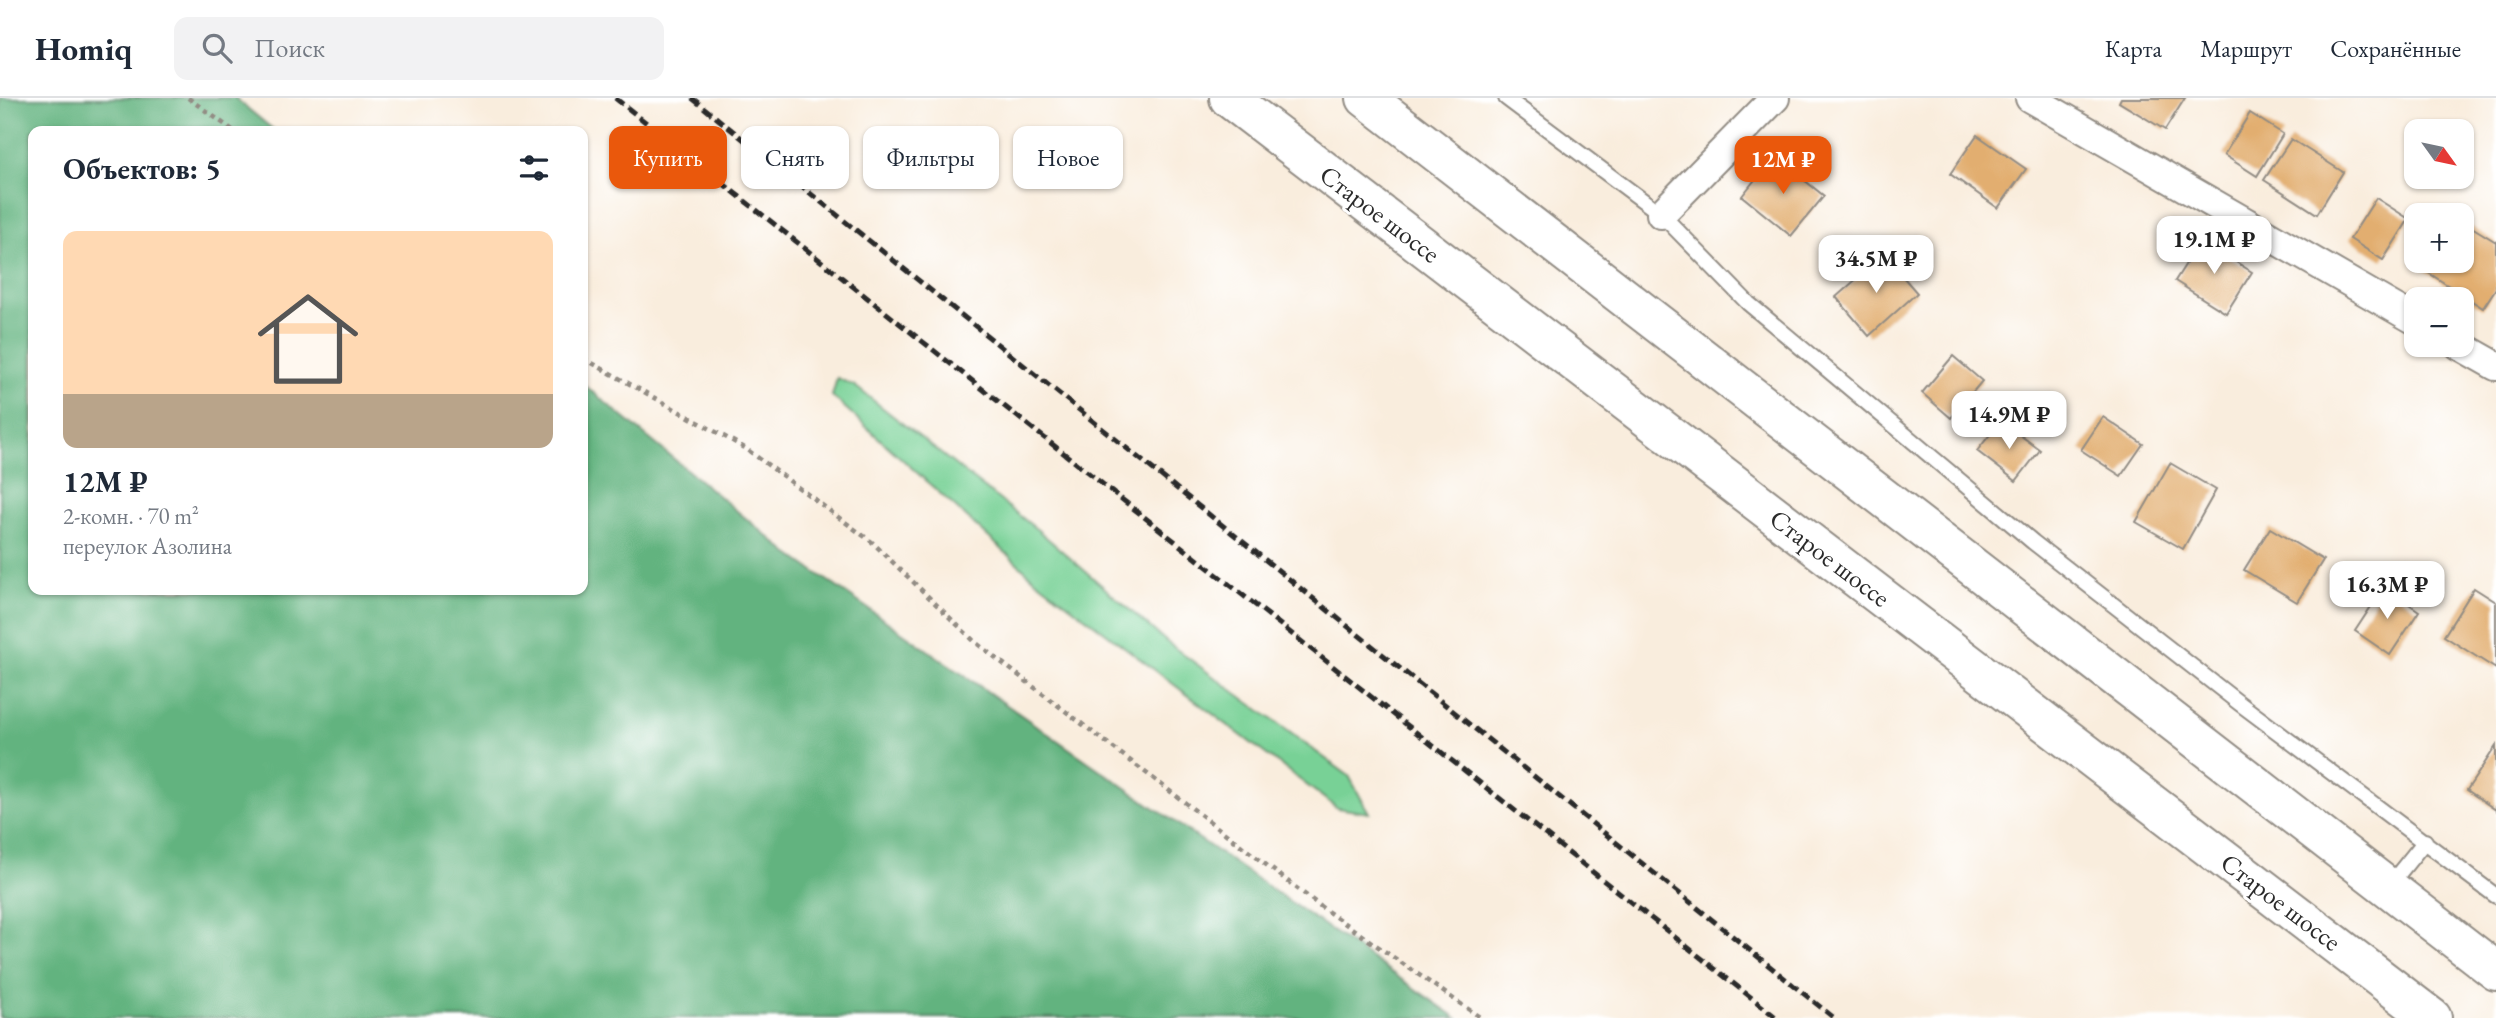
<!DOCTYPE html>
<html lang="ru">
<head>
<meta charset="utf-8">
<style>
	:root { --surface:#fff; --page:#f2f2f3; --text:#1f2937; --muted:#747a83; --line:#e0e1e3; --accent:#ea580c }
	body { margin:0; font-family:"EB Garamond",serif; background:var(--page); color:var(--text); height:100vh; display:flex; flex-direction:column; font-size:26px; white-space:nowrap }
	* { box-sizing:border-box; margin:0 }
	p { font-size:23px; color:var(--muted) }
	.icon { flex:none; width:38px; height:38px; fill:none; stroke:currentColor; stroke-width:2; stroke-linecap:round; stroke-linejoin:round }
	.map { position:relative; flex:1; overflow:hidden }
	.drawer { position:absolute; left:28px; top:28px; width:560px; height:469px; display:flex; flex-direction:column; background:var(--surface); border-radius:14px; box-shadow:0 2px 5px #0004 }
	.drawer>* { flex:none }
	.guide { position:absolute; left:609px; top:28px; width:665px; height:63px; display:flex; gap:14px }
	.needle { width:46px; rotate:123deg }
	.fabs { position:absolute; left:2404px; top:21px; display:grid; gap:14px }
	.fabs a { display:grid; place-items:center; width:70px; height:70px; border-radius:14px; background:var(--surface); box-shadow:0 2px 5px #0004; font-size:35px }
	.price { position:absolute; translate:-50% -60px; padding:0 16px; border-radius:14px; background:#fff; color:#222; font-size:23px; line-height:46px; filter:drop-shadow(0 2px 4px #0008) }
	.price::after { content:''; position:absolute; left:50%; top:42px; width:21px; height:16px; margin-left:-10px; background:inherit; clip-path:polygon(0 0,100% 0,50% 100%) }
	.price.active { background:var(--accent); color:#fff }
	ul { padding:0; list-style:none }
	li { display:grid; align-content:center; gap:14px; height:371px; padding:0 35px }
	li span { display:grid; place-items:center; height:217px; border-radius:14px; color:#555 }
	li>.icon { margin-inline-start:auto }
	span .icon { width:126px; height:126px; fill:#fffc; stroke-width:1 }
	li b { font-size:30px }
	h2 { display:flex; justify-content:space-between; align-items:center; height:84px; padding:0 35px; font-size:30px }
	.chip { padding:0 24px; border-radius:14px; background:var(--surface); box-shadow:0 2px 5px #0004; font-size:24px; line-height:63px }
	.chip.active { background:var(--accent); color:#fff }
	header { display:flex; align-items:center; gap:42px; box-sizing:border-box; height:98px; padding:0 35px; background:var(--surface); border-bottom:2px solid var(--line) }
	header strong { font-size:33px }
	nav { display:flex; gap:38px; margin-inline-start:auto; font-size:24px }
	.search { width:490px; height:63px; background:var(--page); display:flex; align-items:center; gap:18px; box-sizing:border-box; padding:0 24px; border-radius:14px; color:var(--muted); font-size:26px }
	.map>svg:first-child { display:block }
	.green { fill:#78d196; stroke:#527e60; stroke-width:2 }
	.forest { fill:#62b37f; stroke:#466f55; stroke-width:2 }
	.building { fill:#e2ae6f }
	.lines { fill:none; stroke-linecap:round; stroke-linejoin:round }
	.service-casing { stroke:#928c84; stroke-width:18 }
	.minor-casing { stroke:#928c84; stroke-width:32 }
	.trunk-casing { stroke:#928c84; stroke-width:42 }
	.path { stroke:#928c84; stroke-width:4.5; stroke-dasharray:5 5; stroke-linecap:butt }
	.service { stroke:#fff; stroke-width:14 }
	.minor { stroke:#fff; stroke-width:28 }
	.trunk { stroke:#fff; stroke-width:38 }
	.rail { stroke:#2b2b2b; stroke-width:5; stroke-dasharray:10 5; stroke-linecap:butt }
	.labels { text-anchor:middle; stroke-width:6; stroke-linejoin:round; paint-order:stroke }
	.street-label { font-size:26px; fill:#2b2b2b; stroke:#fff }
</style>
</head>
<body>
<header>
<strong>Homiq</strong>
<div class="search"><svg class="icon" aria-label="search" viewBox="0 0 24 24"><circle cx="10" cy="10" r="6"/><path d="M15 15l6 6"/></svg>Поиск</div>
<nav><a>Карта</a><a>Маршрут</a><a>Сохранённые</a></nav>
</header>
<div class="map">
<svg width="2496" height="920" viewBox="0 0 2496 920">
	<rect width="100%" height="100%" fill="#fff"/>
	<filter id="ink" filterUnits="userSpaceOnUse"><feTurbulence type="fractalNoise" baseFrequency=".0143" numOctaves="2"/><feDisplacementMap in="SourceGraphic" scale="14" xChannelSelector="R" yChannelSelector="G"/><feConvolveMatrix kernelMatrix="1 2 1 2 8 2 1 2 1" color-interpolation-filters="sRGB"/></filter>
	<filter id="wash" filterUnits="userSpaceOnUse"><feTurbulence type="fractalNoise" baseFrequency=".00686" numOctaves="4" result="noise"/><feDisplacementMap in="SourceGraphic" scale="28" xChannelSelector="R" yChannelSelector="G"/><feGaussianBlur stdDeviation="1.57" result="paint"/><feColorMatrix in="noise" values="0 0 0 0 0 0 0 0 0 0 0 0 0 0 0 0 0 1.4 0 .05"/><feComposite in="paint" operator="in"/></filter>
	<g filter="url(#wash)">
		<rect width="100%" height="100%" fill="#f9eddd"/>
		<path class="green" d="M837,280l18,8 184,145 129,112 181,133 20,37 -32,-5 -301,-228 -204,-184z"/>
		<path class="forest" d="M0,0h235l40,33h-242v459h550v-206l205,169 669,465h-1457z"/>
		<g id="blocks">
			<path class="building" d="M2121,0h64l-20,32 -46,-28z
				M2250,15l33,21 -26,42 -33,-21z
				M1977,37l49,34 -28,39 -48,-34z
				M2291,41l52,33 -26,42 -53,-34z
				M1774,58l50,40 -33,40 -49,-40z
				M2376,100l33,21 -26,41 -33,-21z
				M2462,123l34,21v46l-13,20 -65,-42 4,-5h40z
				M2201,142l51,32 -26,41 -51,-32z
				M1884,157l33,38 -48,43 -33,-39z
				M1953,258l29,25 -31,37 -29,-25z
				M2103,319l40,27 -22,32 -40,-26z
				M2001,323l39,29 -24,31 -39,-30z
				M2170,365l46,27 -33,59 -47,-27z
				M2270,430l53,32 -26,42 -53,-32z
				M2384,489l35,24 -29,44 -35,-24z
				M2474,490l22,14v67l-52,-33z
				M2496,648v64l-29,-20z"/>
		</g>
	</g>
	<g filter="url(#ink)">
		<use href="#blocks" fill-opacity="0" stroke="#928c84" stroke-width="2"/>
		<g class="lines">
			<g class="service-casing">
				<path id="service" d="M1506,0l155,116 87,89 285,239 206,161 257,193
					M2388,789l37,-46"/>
			</g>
			<g class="minor-casing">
				<path id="minor" d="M2030,0l387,223
					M1661,116l114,-116
					M2459,247l37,21"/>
			</g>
			<g class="trunk-casing">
				<path id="trunk" d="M1229,0l1203,920
					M1366,0l1130,873"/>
			</g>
			<path class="path" d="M188,0l46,33
				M583,260l162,90 127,94 103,100 349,267 157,109"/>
			<use href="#service" class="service"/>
			<use href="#minor" class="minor"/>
			<use href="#trunk" class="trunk"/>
			<path class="rail" d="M615,0l1162,920
				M692,0l1142,920"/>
		</g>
	</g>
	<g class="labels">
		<g class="street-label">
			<text transform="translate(1380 116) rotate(37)" y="9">Старое шоссе</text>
			<text transform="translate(1830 460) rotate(37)" y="9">Старое шоссе</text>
			<text transform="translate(2281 804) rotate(37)" y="9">Старое шоссе</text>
		</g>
	</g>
</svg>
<div class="fabs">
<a><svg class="needle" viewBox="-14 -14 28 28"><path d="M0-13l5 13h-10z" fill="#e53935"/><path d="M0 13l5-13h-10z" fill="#747a83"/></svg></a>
<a>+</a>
<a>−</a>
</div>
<b class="price active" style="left:1783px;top:98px">12M ₽</b>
<b class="price" style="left:2214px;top:178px">19.1M ₽</b>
<b class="price" style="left:1876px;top:197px">34.5M ₽</b>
<b class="price" style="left:2009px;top:353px">14.9M ₽</b>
<b class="price" style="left:2387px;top:523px">16.3M ₽</b>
<div class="guide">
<a class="chip active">Купить</a>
<a class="chip">Снять</a>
<a class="chip">Фильтры</a>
<a class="chip">Новое</a>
</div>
<section class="drawer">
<h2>Объектов: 5<svg class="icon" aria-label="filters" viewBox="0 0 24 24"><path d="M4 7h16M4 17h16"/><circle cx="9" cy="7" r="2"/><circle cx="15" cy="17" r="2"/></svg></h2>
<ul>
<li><span style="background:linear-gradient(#ffd9b3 75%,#b9a48a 0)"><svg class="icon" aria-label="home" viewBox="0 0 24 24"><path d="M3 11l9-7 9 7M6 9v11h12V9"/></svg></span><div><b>12M ₽</b><p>2-комн. · 70 m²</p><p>переулок Азолина</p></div></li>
</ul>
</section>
</div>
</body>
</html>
